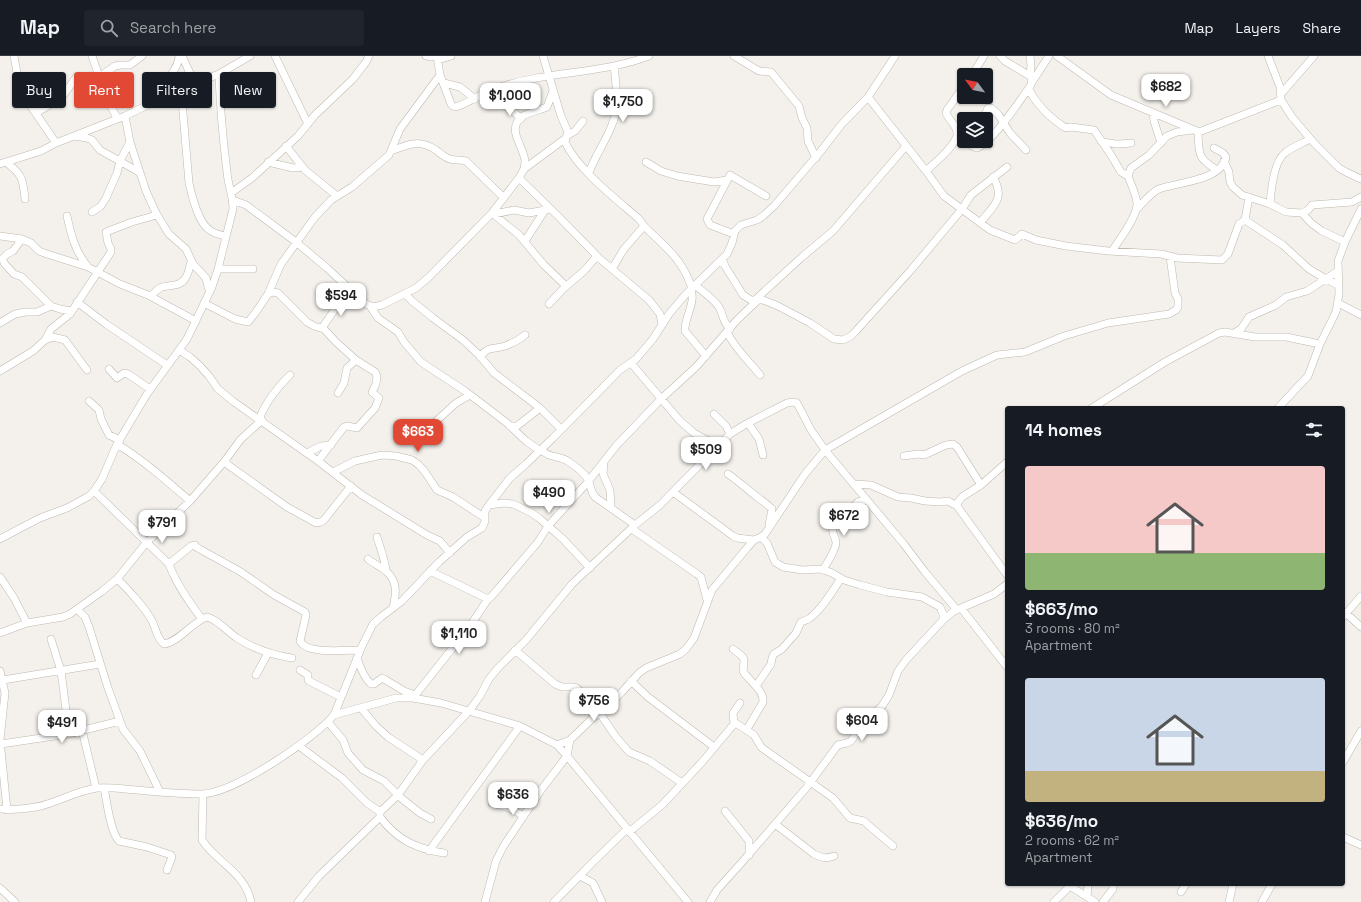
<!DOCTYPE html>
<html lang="en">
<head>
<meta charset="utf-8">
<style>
	:root { --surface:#171b24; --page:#20242c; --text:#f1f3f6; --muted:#9ea1a6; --line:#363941; --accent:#e24935 }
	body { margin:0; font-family:"Space Grotesk",sans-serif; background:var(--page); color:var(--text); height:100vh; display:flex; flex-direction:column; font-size:15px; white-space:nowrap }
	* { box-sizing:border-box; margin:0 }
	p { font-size:13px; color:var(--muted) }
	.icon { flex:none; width:22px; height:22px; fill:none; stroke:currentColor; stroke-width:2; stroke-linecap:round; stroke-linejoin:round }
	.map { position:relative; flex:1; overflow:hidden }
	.side { position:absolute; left:1005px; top:350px; width:340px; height:480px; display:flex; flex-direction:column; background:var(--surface); border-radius:4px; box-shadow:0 1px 3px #0004 }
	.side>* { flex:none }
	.hud { position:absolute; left:12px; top:16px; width:380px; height:36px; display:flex; gap:8px }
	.needle { width:26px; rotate:302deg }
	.tools { position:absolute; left:957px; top:12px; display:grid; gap:8px }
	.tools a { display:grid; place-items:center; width:36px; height:36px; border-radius:4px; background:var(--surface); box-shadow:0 1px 3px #0004; font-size:20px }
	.price { position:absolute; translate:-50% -34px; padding:0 9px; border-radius:8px; background:#fff; color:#222; font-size:13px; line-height:26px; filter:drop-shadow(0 1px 2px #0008) }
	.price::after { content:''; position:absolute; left:50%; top:24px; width:12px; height:9px; margin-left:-6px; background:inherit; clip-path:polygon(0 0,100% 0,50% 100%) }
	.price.current { background:var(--accent); color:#fff }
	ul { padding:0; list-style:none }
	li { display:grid; align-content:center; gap:8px; height:212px; padding:0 20px }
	li span { display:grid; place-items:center; height:124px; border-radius:4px; color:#555 }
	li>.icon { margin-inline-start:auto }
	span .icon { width:72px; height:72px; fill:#fffc; stroke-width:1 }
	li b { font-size:17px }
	h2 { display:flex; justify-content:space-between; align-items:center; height:48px; padding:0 20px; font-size:17px }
	.chip { padding:0 14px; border-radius:4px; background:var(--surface); box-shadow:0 1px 3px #0004; font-size:14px; line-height:36px }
	.chip.current { background:var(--accent); color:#fff }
	header { display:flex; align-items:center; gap:24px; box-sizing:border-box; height:56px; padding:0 20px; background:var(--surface); border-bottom:1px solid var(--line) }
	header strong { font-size:19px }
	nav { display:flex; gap:22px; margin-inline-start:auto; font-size:14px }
	.search { width:280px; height:36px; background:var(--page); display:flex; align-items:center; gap:10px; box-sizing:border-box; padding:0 14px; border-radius:4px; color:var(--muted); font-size:15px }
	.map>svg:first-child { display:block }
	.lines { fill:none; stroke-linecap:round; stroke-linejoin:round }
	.minor-casing { stroke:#bfb9af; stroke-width:8 }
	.minor { stroke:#fff; stroke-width:7 }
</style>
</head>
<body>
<header>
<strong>Map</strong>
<div class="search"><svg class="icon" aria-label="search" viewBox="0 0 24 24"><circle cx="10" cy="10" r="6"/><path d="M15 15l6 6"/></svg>Search here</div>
<nav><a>Map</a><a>Layers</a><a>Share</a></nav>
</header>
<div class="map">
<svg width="1361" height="846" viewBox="0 0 1361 846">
	<rect width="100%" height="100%" fill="#f4f1ec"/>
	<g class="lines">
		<g class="minor-casing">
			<path id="minor" d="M14,0l5,28 9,18 28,41
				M92,0l15,43 10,19
				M182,0l13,28
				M275,0l33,68
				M426,0l6,1 3,-1
				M437,0l3,19 11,29 2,2 3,1c15,-5 29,-16 44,-20 49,-16 102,-13 149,-31
				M734,0l25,15 12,1 28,34 3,12 5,10 1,13 8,17
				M1057,0l54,39 88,37 82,-32
				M1268,0l12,31 1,13 11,17 22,26 25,25 9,5 13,6
				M438,4l13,-4
				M972,19l12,-19
				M1030,20l1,-11 -1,-9
				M99,21l16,-11 6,-1h9l12,-9
				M1032,26l17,-26
				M444,27l16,4 15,12
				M500,31l13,24 8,8
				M181,33l8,94c3,13 9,41 22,48 4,3 10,4 15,5
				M1029,33c6,14 23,31 37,39l5,-1 23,3 17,25 10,17 7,4c3,8 8,18 9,27 1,13 -18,37 -25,48
				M1281,38l33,-38
				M160,41c9,-8 5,-7 9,-17 3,-10 9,-11 10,-24
				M868,41l58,74 18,25 46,34 25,10 7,-6 14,6 30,6 42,5 53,3 16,4 45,2 6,-6 11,-30 6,-4 4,-23
				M36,57l22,-13 7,-7 12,-17
				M1153,57l1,8 7,22
				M125,60l5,26 16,49 10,22 13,21 17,15 7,15 13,14 2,9 2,4
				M980,63l5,-4 3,-7h3l7,6 12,19 16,17
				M1198,75c1,23 -1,27 19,39
				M568,79l7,-4 8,-10
				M74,80l13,2 5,2 8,10 39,22
				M962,80l2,-3
				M566,82l-1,4c13,28 51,57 74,77l5,7c21,21 39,33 48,63
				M968,85l4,5 5,2c15,-5 44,-49 54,-63l1,-6 -2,-3 -25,-15 -5,-5
				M1101,85c10,4 20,3 30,2
				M286,90l19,24 32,26
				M391,95c18,-7 28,-12 45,-1 4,3 9,8 14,9 5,2 10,0 16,2l38,37
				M1224,105l5,11 1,10 3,5 9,8 28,9 16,8 16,1 9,10 11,8 23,11
				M268,106l25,6 10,-1
				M646,106l15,9 16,5 37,6 13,-2
				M7,107c16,12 16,17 18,36
				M0,108l41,-13 15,-8 69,-27 56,-27 38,-15 31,-18
				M524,113c0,-2 1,-4 1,-6 1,-15 -21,-34 -2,-47 7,-4 17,-6 24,-9l6,-16
				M926,115c8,-8 33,-27 31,-39 -1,-7 -8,-12 -11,-19l1,-3 17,-24
				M589,117c6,-18 18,-33 24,-51 6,-14 3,-41 1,-56
				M1128,120l3,-8 18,-13 18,-19 10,-4 16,-2
				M519,122l39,38 42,43 49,41 11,14 2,11
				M231,137l21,-15 46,-42 17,-21 38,-36 13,-17 3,-6
				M233,144l13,5 50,37 31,26 39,36 7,3 9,-2 34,-17 13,-11 63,-64 27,-35 5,-9 42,-31 2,-6 -7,-16 -18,-60
				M1270,148c1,-13 4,-43 15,-51 7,-6 18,-10 25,-14
				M1136,154c7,-7 14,-17 23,-21 18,-7 63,-8 67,-32l-3,-4 -9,-5
				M92,156l9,-6 5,-8 11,-25 3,-12 10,-19
				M492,157l27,22 25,30 22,21
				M1302,157l6,-3 4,-5 40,-3 9,-5
				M494,158l20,-4 15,3 21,-4
				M67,160c4,19 8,35 21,51
				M1245,164l38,25 26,24 17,10 12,6
				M980,167c13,-17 26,-24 13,-46
				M734,178l-24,-9 -3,-6 23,-44 36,21
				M0,180l22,3 9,4 8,8 8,3 41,13 32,17 28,11 48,26
				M22,183l-9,12 -6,3 -4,4 1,5 10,11 8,3 29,29 9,3 11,2
				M525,185l20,-31
				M722,203l3,7 18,29 8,5h12l15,6 32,17 24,16 9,1 8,-4 4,-4 56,-62 51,-61 9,-14 36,-28
				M218,213h35
				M612,213l12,-20 20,-23
				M695,229c8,7 18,13 24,22 5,9 3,14 11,22
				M691,234c5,13 -7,28 -6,41l21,25
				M268,238l5,-2 5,1 29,29 7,4 10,3 12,13 20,18 19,12 2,4 -1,8 -4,8 7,6 -4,10 -18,20 -10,-2 -3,1 -26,34
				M405,238l7,7 21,17 30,22 16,15 15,18 46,35 21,21
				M150,240c4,-2 6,-6 10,-8 8,-4 21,0 26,-11 3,-4 3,-10 5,-15
				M755,244l47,-43 31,-26 73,-85
				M77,246l29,22 61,41
				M204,247l31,16 13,3 8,-10 12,-18 13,-30 34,-47 16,-17 21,-13 37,-32 11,-26 40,-54
				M1338,247l23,12
				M549,248l15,-16 20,-17 13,-15
				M370,250l8,12 20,14 6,10 17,20 44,29 42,32 19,18 13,9
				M0,267l15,-9 11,-2h11l14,-6
				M322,272l22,-32 3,-2 6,-1
				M727,276c8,17 22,29 33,43
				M1234,277l7,-4 8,-12 27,-12 10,-8 21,-6 31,-20
				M45,284l8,-3 12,3 22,30
				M179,294l11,7 10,9 9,10 9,13 16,13 84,59 44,34 65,40 13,6 10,12
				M480,301c9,-12 14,-7 25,-11 8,-3 14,-6 20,-11
				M631,307l49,58 14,12 24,13
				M109,313l8,9 7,-5 4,1 22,15
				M0,315l33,-20 12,-11 6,-11 19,-15 41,-62v-3l-3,-6 -2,-11 26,-10 25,-7
				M338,337l6,-10 3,-15 9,-8
				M89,345l10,9 2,9 8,16 11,5
				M1092,352l73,-46 54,-29 6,-1 30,5h31l34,7
				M1278,352l30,-32 12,-32 16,-32 3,-18 -1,-33 7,-19 16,-33
				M714,358l12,12 4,8
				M259,364c6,-18 18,-32 31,-45
				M748,367l11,16 4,16
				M510,370h7l23,-18
				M422,378l34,-31 14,-8
				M117,388c26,16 50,37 73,57
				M541,393c7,10 20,6 28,13 6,4 18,13 20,20 2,6 2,10 6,15l40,28
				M307,397l14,-7 10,-1
				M904,400l14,-2 6,1 22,-10 7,-1 4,3 24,38
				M224,406l63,45 29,16 5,-1 3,-2 27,-34
				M604,406l-1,12 7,16 1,18
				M1007,406l-26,23 -19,12 -4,5 -1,4 50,69
				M333,416l22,-11 27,-6 14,1 16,4 7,5 6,7 12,18 16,7 32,21
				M728,418c10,7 19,15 29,23 6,4 9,6 15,12l-3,16
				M854,428l17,1 27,12 13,1 14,3 15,1 8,-1 9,5
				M94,435l75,73c7,20 20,38 33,55
				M673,436l60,44 4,2 17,2
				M489,449l15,-2 9,1 17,8 9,6 9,8 15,13 27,29
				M632,473l65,45 4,3 6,23
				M377,481c3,11 8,22 9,34
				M761,481l6,6 8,19 8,5 19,3 20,-1 10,4 12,7 16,5 27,7 35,5 18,10 3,7v6
				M0,483l40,-21 27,-10 22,-12 5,-5 8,-12 15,-35 30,-50 40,-55 25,-52 6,-18 15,-60c0,-13 -5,-24 -6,-37 -4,-32 -7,-65 -8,-98
				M368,503c6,5 14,8 19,13 11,10 9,23 6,36
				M169,508l22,-18 4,-1 1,2 45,25 33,23 31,17 1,3 -6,26c7,14 46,9 60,9
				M823,514c3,-6 14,-21 13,-28 -1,-6 -5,-10 -3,-16l25,-24 9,-2
				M430,515l58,28 3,-2 47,-55 10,-16 39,-43 29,-37 45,-47 35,-32 41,-47 21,-20
				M0,521l14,21 13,25
				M117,523c10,9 27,28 34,40 5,8 5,19 13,25 15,-2 28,-22 43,-27 10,2 21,15 30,21 17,11 35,17 55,20
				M961,552l46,59
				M78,554l7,7 4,10 19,61 15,41 17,22 20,41
				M1347,558l14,13
				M1343,561l18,-21
				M0,577l27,-10 36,-6 7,-3 31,-22 16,-13 29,-36 44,-42 34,-39 17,-23 21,-19
				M51,583l10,32 6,47
				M733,593c12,10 12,6 10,22 6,11 21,18 20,31l-16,27
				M515,594l40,34 7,3h12l3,1 22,24 17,25 13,15 21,9 32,22
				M357,602c3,9 7,20 14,26h3l8,-6 2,1 20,12 11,4
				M300,614l8,5v5l1,1 32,16
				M0,615l5,22 -5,47 7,70
				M256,619l12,-22
				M3,624l97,-16
				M631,625l17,16 66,50
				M756,630l15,-22 1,-6 2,-4 8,-5 14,-16 5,-11c3,-1 6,-2 9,-4 12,-9 23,-27 31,-40
				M413,642l57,-72 18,-27
				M361,652l15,18 12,11 35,23
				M334,659l62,-17h17l28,5 79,23 37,19 10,11 121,146
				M328,666l15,18 5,13 15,17 21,11 17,17 19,15 11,6
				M734,666l20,13 7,12 4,3 68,48 17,20 14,3 3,3 26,22
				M82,674l14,58
				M1,688l67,-10 52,-13
				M557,689l13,-5 29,-28 22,-19 18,-20 7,-5 34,-14 6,-5 8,-11 18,-48 35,-42 7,-8 7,-3 4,-3 40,-60 20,-24 137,-79 35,-16 28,-3 39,-16 44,-13 61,-9 7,-4 2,-3v-8l-3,-6 -5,-36
				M299,690l43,32 25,25 13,9
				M1343,706l18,-31
				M104,732c3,13 6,44 15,53l28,6 24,8 1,2 -5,13
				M203,738l-1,46c15,23 43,32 49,62
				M492,747l15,4 17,9
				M0,753c12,1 25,0 36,-2 21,-4 39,-16 61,-19 13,-1 27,1 40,2 21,2 44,4 66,4 32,-2 110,-54 131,-79l28,-69 11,-22 8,-7 21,-16 37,-39 28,-25 15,-9 3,-7v-10l4,-6 21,-27 16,-14 27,-26 67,-68 16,-11 17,-20 16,-25 16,-19 42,-41 5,-11 3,-12 6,-6 16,-5 6,-4 11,-10 47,-55 20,-26 27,-28 27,-41
				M725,755l24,30v14
				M775,768l39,30c8,4 12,5 20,2
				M629,776l33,-27 41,-44 26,-31 5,-6 -1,-11 7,-10
				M1343,781l18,8
				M429,795l91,-125
				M444,797c-27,-4 -47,-13 -64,-36v-5l18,-17 25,-35 46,-49 11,-15 9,-17 9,-11 28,-28 46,-56 63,-59 25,-20 70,-71 16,-10 41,-21 6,-1 4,1 14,27 14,20 78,93 22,29 32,38
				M580,820l13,7 9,19
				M1070,830l25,16
				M0,832l15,14
				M1181,836l5,-8
				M1087,841l1,-13
				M298,846l21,-26 61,-59
				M485,846l11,-41 7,-14 38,-57 26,-34 3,-16
				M554,846l38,-39 35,-34
				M710,846l7,-12 26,-29 64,-74 28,-38 3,-4 9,-2 4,-2 11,-16 20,-19 7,-11 9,-24 8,-11 37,-40 11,-9 40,-17 13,-10
				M1054,846l18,-18
				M1103,846l10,-13v-5
				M1229,846l4,-18
				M1262,846l10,-18"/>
		</g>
		<use href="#minor" class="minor"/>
	</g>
</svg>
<div class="tools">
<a><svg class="needle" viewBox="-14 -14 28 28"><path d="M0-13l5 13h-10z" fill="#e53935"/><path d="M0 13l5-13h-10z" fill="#9ea1a6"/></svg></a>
<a><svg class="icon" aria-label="layers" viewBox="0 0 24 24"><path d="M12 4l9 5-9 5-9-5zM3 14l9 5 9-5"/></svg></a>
</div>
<b class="price" style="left:1166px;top:52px">$682</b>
<b class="price" style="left:510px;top:61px">$1,000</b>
<b class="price" style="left:623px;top:67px">$1,750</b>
<b class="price" style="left:341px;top:261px">$594</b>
<b class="price current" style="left:418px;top:397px">$663</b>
<b class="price" style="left:706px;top:415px">$509</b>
<b class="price" style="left:549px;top:458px">$490</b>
<b class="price" style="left:844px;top:481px">$672</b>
<b class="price" style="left:162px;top:488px">$791</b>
<b class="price" style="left:459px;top:599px">$1,110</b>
<b class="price" style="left:594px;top:666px">$756</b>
<b class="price" style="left:862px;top:686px">$604</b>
<b class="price" style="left:62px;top:688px">$491</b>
<b class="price" style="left:513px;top:760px">$636</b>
<div class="hud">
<a class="chip">Buy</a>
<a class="chip current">Rent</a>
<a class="chip">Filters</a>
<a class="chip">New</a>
</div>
<section class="side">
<h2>14 homes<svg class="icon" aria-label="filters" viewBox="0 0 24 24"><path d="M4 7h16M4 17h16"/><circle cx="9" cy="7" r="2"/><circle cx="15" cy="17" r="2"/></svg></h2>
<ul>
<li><span style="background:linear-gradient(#f6c9c9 70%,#8fb573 0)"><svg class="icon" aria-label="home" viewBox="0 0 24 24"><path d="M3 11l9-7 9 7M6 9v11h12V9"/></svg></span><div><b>$663/mo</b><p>3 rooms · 80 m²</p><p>Apartment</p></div></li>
<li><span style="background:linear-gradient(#c9d6e8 75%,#c2b280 0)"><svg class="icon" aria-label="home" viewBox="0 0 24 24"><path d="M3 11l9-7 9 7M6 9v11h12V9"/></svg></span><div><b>$636/mo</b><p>2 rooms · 62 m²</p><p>Apartment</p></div></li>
</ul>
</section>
</div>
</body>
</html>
